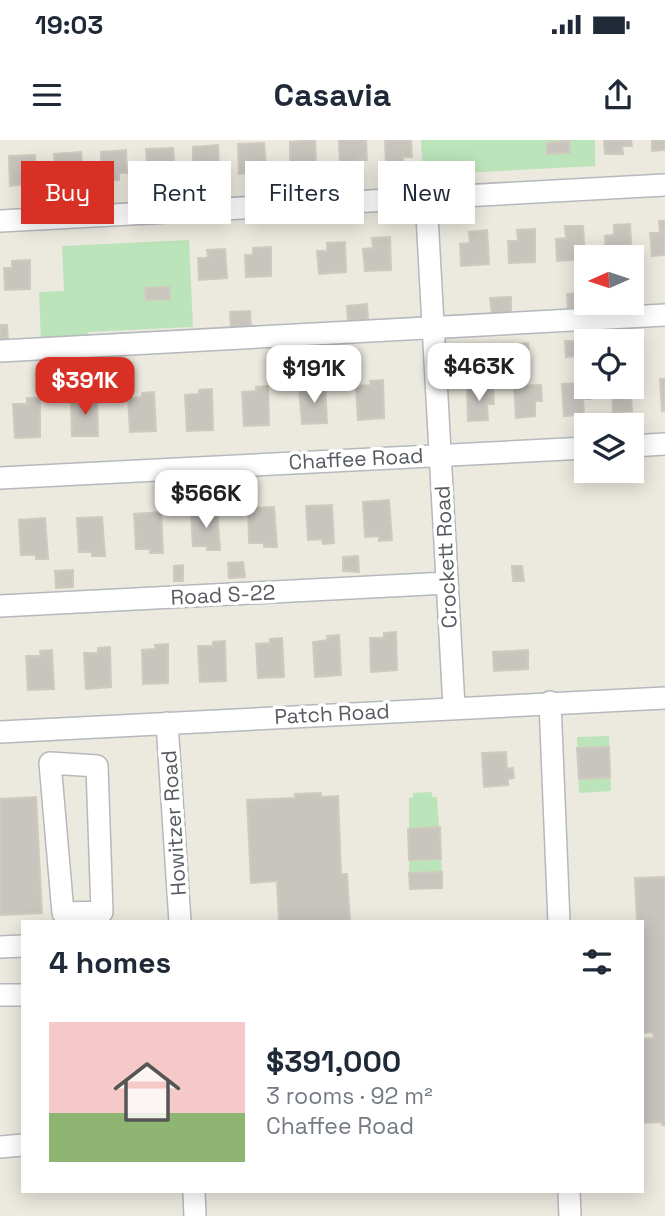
<!DOCTYPE html>
<html lang="en">
<head>
<meta charset="utf-8">
<style>
	:root { --surface:#fff; --page:#f2f2f3; --text:#1f2937; --muted:#747a83; --accent:#d93025 }
	body { margin:0; font-family:"Space Grotesk",sans-serif; background:var(--page); color:var(--text); height:100vh; display:flex; flex-direction:column; font-size:26px; white-space:nowrap }
	* { box-sizing:border-box; margin:0 }
	p { font-size:23px; color:var(--muted) }
	.icon { flex:none; width:38px; height:38px; fill:none; stroke:currentColor; stroke-width:2; stroke-linecap:round; stroke-linejoin:round }
	.map { position:relative; flex:1; overflow:hidden }
	.side { position:absolute; left:21px; top:780px; width:623px; height:273px; display:flex; flex-direction:column; background:var(--surface); border-radius:0px; box-shadow:0 4px 18px #0003 }
	.side>* { flex:none }
	.guide { position:absolute; left:21px; top:21px; width:623px; height:63px; display:flex; gap:14px }
	.needle { width:46px; rotate:267deg }
	.tools { position:absolute; left:574px; top:105px; display:grid; gap:14px }
	.tools a { display:grid; place-items:center; width:70px; height:70px; border-radius:0px; background:var(--surface); box-shadow:0 4px 18px #0003; font-size:35px }
	.price { position:absolute; translate:-50% -60px; padding:0 16px; border-radius:14px; background:#fff; color:#222; font-size:23px; line-height:46px; filter:drop-shadow(0 2px 4px #0008) }
	.price::after { content:''; position:absolute; left:50%; top:42px; width:21px; height:16px; margin-left:-10px; background:inherit; clip-path:polygon(0 0,100% 0,50% 100%) }
	.price.current { background:var(--accent); color:#fff }
	ul { padding:0; list-style:none }
	li { display:flex; align-items:center; gap:21px; height:175px; padding:0 28px }
	li span { display:grid; place-items:center; flex:none; width:196px; height:140px; border-radius:0px; color:#555 }
	li>.icon { margin-inline-start:auto }
	span .icon { width:84px; height:84px; fill:#fffc; stroke-width:1 }
	li b { font-size:30px }
	h2 { display:flex; justify-content:space-between; align-items:center; height:84px; padding:0 28px; font-size:30px }
	.pill { padding:0 24px; border-radius:0px; background:var(--surface); box-shadow:0 4px 18px #0003; font-size:24px; line-height:63px }
	.pill.current { background:var(--accent); color:#fff }
	.status { display:flex; justify-content:space-between; align-items:center; height:49px; padding:0 35px; background:var(--surface); direction:ltr }
	.status svg { height:19px; fill:currentColor }
	header { display:flex; justify-content:space-between; align-items:center; height:91px; padding:0 28px; background:var(--surface); font-size:32px; font-weight:600 }
	.map>svg:first-child { display:block }
	.green { fill:#bce4bb }
	.building { fill:#c8c5bf; stroke:#d0cabe; stroke-width:2 }
	.lines { fill:none; stroke-linecap:round; stroke-linejoin:round }
	.minor-casing { stroke:#b5b8bd; stroke-width:24 }
	.minor { stroke:#fff; stroke-width:21 }
	.labels { text-anchor:middle; stroke-width:7; stroke-linejoin:round; paint-order:stroke }
	.street-label { font-size:21px; fill:#585c61; stroke:#fff }
</style>
</head>
<body>
<div class="status"><b>19:03</b><svg viewBox="0 0 49 12"><path d="M0 12V9h3v3zM5 12V6h3v6zM10 12V3h3v9zM15 12V0h3v12zM26 1h20v11H26zM47 4h2v5h-2z"/></svg></div>
<header><svg class="icon" aria-label="menu" viewBox="0 0 24 24"><path d="M4 6h16M4 12h16M4 18h16"/></svg>Casavia<svg class="icon" aria-label="share" viewBox="0 0 24 24"><path d="M12 15V3M7 8l5-5 5 5M5 13v7h14v-7"/></svg></header>
<div class="map">
<svg width="665" height="1076" viewBox="0 0 665 1076">
	<rect width="100%" height="100%" fill="#ece9df"/>
	<path class="green" d="M421,0h174v26l-172,9z
		M189,100l4,87 -105,5v4l-47,7 -2,-51 25,-1 -2,-45z
		M609,596l2,55 -32,2 -2,-56z
		M432,652v5h5l5,75 -33,1v-75l4,-1v-4z"/>
	<path class="building" d="M315,0l1,22 -8,1v6l-18,2v-29z
		M339,0h27l1,20h-9v7l-18,1z
		M385,0h26l1,17h-9v7l-17,1z
		M604,0h27l1,6h-10l1,8h-18z
		M652,0h13v10l-13,1z
		M569,1l1,12 -23,1v-11z
		M264,3l2,22h-10l1,8 -18,1 -1,-30z
		M218,5l1,22 -8,1v7l-18,1v-29z
		M173,8l2,22h-10v8l-17,1 -2,-30z
		M126,10l1,23h-8v7l-17,1 -1,-29z
		M81,12l2,23h-10v8l-17,1 -2,-30z
		M35,15v22l-8,1v6l-17,2 -1,-30z
		M659,81h6v34l-13,1 -2,-23h10z
		M630,84l2,33h-26l-1,-21 9,-1v-10z
		M565,86h18l2,33 -28,2 -1,-22 10,-1z
		M535,89v33l-26,1 -1,-22h10l-1,-11z
		M487,90l2,34 -28,2 -1,-22 10,-1 -1,-11z
		M390,97l1,33 -26,1 -2,-22 10,-1 -1,-10z
		M345,102l1,30 -27,2 -2,-23h10v-8z
		M271,107v29l-25,1 -1,-22h8v-7z
		M225,109l2,29 -28,2 -1,-22h10l-1,-8z
		M30,120v29l-25,1 -1,-22h8v-7z
		M169,147l1,12 -24,1 -1,-12z
		M586,152l3,16 -21,1 -1,-15z
		M511,157v15l-19,2 -2,-16z
		M367,164l1,16 -20,1 -1,-15z
		M250,171l1,16h-20l-1,-15z
		M0,185h7l1,15h-8z
		M565,201h11l1,15 -11,1z
		M528,203l1,16 -11,1 -1,-16z
		M481,206v16h-11v-15z
		M660,239h5v31l-3,1z
		M383,240l1,38 -26,2 -2,-34 15,-1 -1,-4z
		M632,240h6l1,16h-8l1,15 -19,1 -1,-25h20z
		M325,243l2,40 -25,1 -3,-35 15,-1 -1,-4z
		M586,243v4h3l1,12h-7l1,16 -20,1 -2,-32z
		M541,245l1,16h-7v15l-19,2 -2,-32z
		M268,246l1,39 -25,1 -2,-34 14,-1v-4z
		M493,247l1,17h-7l1,16 -20,1 -1,-32z
		M212,249l1,41 -26,1 -2,-36 14,-1v-4z
		M154,252l2,39 -26,1 -2,-33 14,-2v-4z
		M97,255l1,41h-26l-1,-34 14,-1v-5z
		M27,258h13v39l-25,1 -2,-34h14z
		M389,360l3,40 -13,1v-5l-14,1 -2,-35z
		M332,365l2,38 -11,1 -1,-5 -14,1 -2,-34z
		M274,367l3,40h-13v-4h-15l-1,-35z
		M217,371l3,39h-13v-4h-14l-2,-33z
		M161,372l2,41h-13v-4h-14l-2,-35z
		M102,377l3,39h-13v-4h-13l-2,-34z
		M45,378l3,41h-12v-4h-15l-2,-35z
		M358,416l1,16 -16,-1v-14z
		M243,422l2,15 -16,1 -1,-15z
		M183,425v16h-9v-15z
		M512,426h10l2,15h-11z
		M73,430v17l-17,1 -1,-17z
		M396,492l1,38 -26,2 -1,-34h14v-5z
		M339,495l2,40 -26,2 -2,-35 15,-2 -1,-4z
		M282,498l2,39 -26,1 -2,-34 14,-1v-4z
		M225,501l1,40 -26,1 -2,-36h15v-4z
		M168,504v39l-25,1 -1,-34 14,-1 -1,-4z
		M110,507l1,40 -25,2 -2,-36h14v-5z
		M52,510l2,39 -26,1 -2,-34h15l-1,-5z
		M528,510v19l-34,2 -1,-19z
		M609,607l1,30 -31,2 -2,-31z
		M506,612l1,17 6,-1 1,10 -6,1v6l-24,2 -2,-34z
		M321,653v4l17,-1 3,78h6l3,48h-71l-2,-41 -26,2 -4,-83 48,-2v-4z
		M36,657l6,116 -42,2v-116z
		M440,687l1,32 -32,1 -1,-31z
		M442,732v16l-32,1 -1,-16z
		M665,737v248h-3v-3l-20,1v-84l12,-1 -1,-6 -10,1 -1,-111 -9,-1h4l-2,-43z"/>
	<g class="lines">
		<g class="minor-casing">
			<path id="minor" d="M426,57l28,510
				M0,81l665,-36
				M0,211l665,-36
				M632,306l33,-2
				M0,338l586,-30
				M0,466l447,-23
				M550,562l9,220
				M167,583l13,199
				M0,592l665,-34
				M50,623l47,3 5,146 -39,1z
				M0,807l23,-1
				M0,855h23
				M0,1007l23,-2
				M194,1052l1,24
				M569,1052l1,24"/>
		</g>
		<use href="#minor" class="minor"/>
	</g>
	<g class="labels">
		<g class="street-label">
			<text transform="translate(356 319) rotate(-3)" y="7">Chaffee Road</text>
			<text transform="translate(446 417) rotate(-93)" y="7">Crockett Road</text>
			<text transform="translate(223 455) rotate(-3)" y="7">Road S-22</text>
			<text transform="translate(332 574) rotate(-3)" y="7">Patch Road</text>
			<text transform="translate(174 683) rotate(-94)" y="7">Howitzer Road</text>
		</g>
	</g>
</svg>
<div class="tools">
<a><svg class="needle" viewBox="-14 -14 28 28"><path d="M0-13l5 13h-10z" fill="#e53935"/><path d="M0 13l5-13h-10z" fill="#747a83"/></svg></a>
<a><svg class="icon" aria-label="locate" viewBox="0 0 24 24"><circle cx="12" cy="12" r="6"/><path d="M12 2v4M12 18v4M2 12h4M18 12h4"/></svg></a>
<a><svg class="icon" aria-label="layers" viewBox="0 0 24 24"><path d="M12 4l9 5-9 5-9-5zM3 14l9 5 9-5"/></svg></a>
</div>
<b class="price" style="left:479px;top:263px">$463K</b>
<b class="price" style="left:314px;top:265px">$191K</b>
<b class="price current" style="left:85px;top:277px">$391K</b>
<b class="price" style="left:206px;top:390px">$566K</b>
<div class="guide">
<a class="pill current">Buy</a>
<a class="pill">Rent</a>
<a class="pill">Filters</a>
<a class="pill">New</a>
</div>
<section class="side">
<h2>4 homes<svg class="icon" aria-label="filters" viewBox="0 0 24 24"><path d="M4 7h16M4 17h16"/><circle cx="9" cy="7" r="2"/><circle cx="15" cy="17" r="2"/></svg></h2>
<ul>
<li><span style="background:linear-gradient(#f6c9c9 65%,#8fb573 0)"><svg class="icon" aria-label="home" viewBox="0 0 24 24"><path d="M3 11l9-7 9 7M6 9v11h12V9"/></svg></span><div><b>$391,000</b><p>3 rooms · 92 m²</p><p>Chaffee Road</p></div></li>
</ul>
</section>
</div>
</body>
</html>
